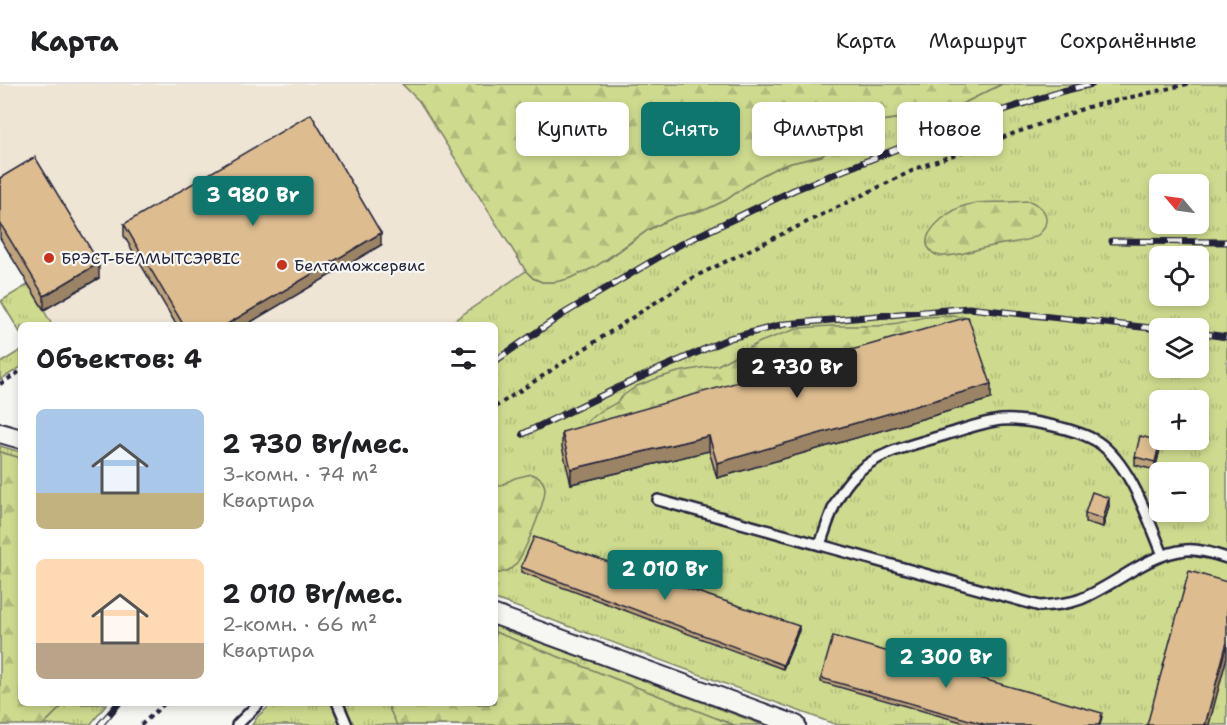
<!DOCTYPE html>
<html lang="ru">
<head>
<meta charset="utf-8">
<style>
	:root { --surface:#fff; --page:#f6f6f6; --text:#202124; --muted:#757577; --line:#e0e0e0; --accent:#0f766e }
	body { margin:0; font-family:"Shantell Sans",sans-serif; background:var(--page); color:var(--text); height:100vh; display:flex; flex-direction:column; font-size:22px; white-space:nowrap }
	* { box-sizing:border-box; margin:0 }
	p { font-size:20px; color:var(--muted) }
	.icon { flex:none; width:33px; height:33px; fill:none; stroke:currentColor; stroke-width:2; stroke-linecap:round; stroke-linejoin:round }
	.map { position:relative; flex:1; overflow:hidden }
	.drawer { position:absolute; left:18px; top:238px; width:480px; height:384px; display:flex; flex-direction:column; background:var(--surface); border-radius:9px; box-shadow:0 3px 9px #0003 }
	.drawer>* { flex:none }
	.hud { position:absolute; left:516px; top:18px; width:570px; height:54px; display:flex; gap:12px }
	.needle { width:39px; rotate:299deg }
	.fabs { position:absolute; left:1149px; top:90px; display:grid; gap:12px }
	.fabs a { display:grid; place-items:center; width:60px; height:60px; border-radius:9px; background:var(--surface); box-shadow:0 3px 9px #0003; font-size:30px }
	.price { position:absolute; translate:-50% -51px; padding:0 14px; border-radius:6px; background:var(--accent); color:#fff; font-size:20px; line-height:39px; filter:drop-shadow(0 2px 3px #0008) }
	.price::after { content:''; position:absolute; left:50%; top:36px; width:18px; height:14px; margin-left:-9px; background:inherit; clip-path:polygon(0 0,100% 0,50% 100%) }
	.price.on { background:#222; color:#fff }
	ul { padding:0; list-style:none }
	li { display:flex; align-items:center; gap:18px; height:150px; padding:0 18px }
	li span { display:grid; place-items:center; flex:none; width:168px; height:120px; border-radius:9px; color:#555 }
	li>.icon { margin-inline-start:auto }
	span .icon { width:72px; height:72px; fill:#fffc; stroke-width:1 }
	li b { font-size:26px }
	h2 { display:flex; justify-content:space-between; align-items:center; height:72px; padding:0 18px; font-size:26px }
	.pill { padding:0 21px; border-radius:9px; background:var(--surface); box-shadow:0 3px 9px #0003; font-size:21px; line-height:54px }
	.pill.on { background:var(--accent); color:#fff }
	header { display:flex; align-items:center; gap:36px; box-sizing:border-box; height:84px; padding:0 30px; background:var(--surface); border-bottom:2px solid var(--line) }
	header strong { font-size:28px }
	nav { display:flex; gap:33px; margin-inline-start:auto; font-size:21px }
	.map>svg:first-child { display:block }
	.built { fill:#eee5d5 }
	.grass { fill:url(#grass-tufts); stroke:#787e64; stroke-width:1.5; fill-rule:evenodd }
	.forest { fill:url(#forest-firs); stroke:#787e64; stroke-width:1.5 }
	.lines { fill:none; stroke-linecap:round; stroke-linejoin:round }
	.lane-casing { stroke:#22223b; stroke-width:14 }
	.street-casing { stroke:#22223b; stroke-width:22 }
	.path { stroke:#22223b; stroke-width:4; stroke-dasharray:4.5 4.5; stroke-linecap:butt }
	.lane { stroke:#f6f6f2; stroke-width:9 }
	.street { stroke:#f6f6f2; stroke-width:18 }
	.rail-casing { stroke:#22223b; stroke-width:7 }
	.rail { stroke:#f6f6f2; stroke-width:4.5; stroke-dasharray:14; stroke-linecap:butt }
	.wall { fill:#bea37c; stroke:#22223b; stroke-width:1.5 }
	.shaded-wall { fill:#9b8465; stroke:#22223b; stroke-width:1.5 }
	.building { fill:#ddbd90; stroke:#22223b; stroke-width:1.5 }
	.poi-dot { fill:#c8321e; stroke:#f6f6f2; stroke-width:2 }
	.labels { text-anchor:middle; stroke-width:4.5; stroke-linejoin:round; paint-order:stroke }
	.poi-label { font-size:16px; fill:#22223b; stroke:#f6f6f2; text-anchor:start }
</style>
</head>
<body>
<header>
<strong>Карта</strong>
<nav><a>Карта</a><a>Маршрут</a><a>Сохранённые</a></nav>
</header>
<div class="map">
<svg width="1227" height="641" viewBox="0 0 1227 641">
	<defs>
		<pattern id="grass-tufts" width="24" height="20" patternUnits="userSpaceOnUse" patternTransform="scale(1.5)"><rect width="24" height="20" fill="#cedb8e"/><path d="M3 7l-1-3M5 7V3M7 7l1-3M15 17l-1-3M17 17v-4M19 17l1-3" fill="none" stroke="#b1bc7b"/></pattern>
		<pattern id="forest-firs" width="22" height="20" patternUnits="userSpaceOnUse" patternTransform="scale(1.5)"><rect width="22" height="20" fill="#cedb8e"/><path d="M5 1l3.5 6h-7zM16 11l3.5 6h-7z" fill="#b1bc7b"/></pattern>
	</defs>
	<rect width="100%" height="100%" fill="#f6f6f2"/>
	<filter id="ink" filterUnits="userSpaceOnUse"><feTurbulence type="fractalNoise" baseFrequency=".0167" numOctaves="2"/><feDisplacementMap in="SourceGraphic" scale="12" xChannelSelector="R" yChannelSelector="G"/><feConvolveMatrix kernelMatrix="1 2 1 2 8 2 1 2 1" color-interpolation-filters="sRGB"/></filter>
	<g filter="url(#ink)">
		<path class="built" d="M0,0h402l17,17 107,170 -80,54h-394l-52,-88z"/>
		<path class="grass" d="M1002,0h225v641h-390l-342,-126v-273h-49l80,-55 7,7 9,4h13l52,-22 41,-30 14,-7 13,-6 32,-8 19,-9 31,-22 17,-9 17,-6 30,-7 45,-30 14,-5 50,-7 34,-11zM1160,100h38v40h-38zM1160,172h38v40h-38zM1160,244h38v40h-38zM1160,316h38v40h-38zM1160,388h38v40h-38z
			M29,200l23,41 -31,1v8l-20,-33z
			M21,266v17l-21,13v-17z
			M0,362l21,6v6l-21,-6z
			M495,541l15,5 253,95h-511l6,-9 14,-12h223z
			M64,620h43l-17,21h-47z"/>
		<path class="forest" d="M402,0h600l-38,19 -34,11 -50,7 -14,5 -45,30 -30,7 -17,6 -17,9 -31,22 -19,9 -32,8 -13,6 -14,7 -53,37 -27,12 -13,3h-13l-9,-4 -7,-7 -107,-170z
			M1030,117c8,4 17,9 16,20 -2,18 -22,20 -36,22 -9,1 -18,3 -27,5 -13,3 -28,9 -41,8 -5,0 -9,-2 -12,-6 -13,-15 18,-38 31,-43 15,-6 30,-4 46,-5 7,0 15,-1 23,-1z
			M951,232l18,2 -1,14 -384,95 5,-7 7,-6 20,-11 8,-8 13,-9 21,-8 20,-6 40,-7 42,-23 19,-7 21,-7 30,-2h48l20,-3 27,-6z
			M0,368l21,6v246h43l-21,21h-43z
			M531,390l8,3c3,4 6,7 6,12 0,14 -22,70 -32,78 -6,5 -11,6 -18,7v-86l20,-10z
			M495,548l239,93h-337l-10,-21h108z"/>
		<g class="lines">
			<g class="lane-casing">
				<path id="lane" d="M658,416l382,106c14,-1 28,-2 41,-7 36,-15 66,-45 105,-49 14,-1 28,4 41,8
					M820,461c9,-26 16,-53 37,-72 24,-23 60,-29 91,-39 17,-5 35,-12 53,-14 24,-2 77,9 97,22 33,23 50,77 65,113
					M338,620l9,21
					M237,641l21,-21"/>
			</g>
			<g class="street-casing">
				<path id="street" d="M0,349l21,6
					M495,531l301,110"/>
			</g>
			<path class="path" d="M0,300l21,-13
				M495,323l201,-131 224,-109 168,-60 100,-23
				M141,641l23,-21"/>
			<use href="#lane" class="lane"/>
			<use href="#street" class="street"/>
			<g class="rail-casing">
				<path id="rail" d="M1112,157l115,1
					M1198,249l29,4
					M495,277l65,-45 119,-71 115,-55 163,-65 106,-34 29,-7
					M523,350l107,-52 100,-44 55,-14 184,-16 191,21
					M100,641l18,-21"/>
			</g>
			<use href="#rail" class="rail"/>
		</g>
		<path class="wall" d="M0,94l99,100 -55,32 -44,-72z
			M124,140l257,21 -137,81h-67l-53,-90z
			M991,315l-274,79 -8,-27 -138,33 -9,-37v-15z
			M1160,365l-5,21 -20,-5v-8z
			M1109,422l-6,21 -18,-5v-9z
			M521,483l278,63 -16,39 -262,-97z
			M821,594l281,39 -2,8h-128l-151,-43z"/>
		<path class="shaded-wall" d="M381,149v12l-137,81h-20z
			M99,179v15l-55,32v-14z
			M991,300v15l-274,79v-15z
			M709,352v15l-138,33v-15z
			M1160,357v8l-5,21v-8z
			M1109,414v8l-6,21v-8z
			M799,542v4l-16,39v-4z
			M1227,558v15l-18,68h-4z"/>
		<path class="building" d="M311,30l70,119 -157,93h-40l-60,-102z
			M35,73l64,106 -55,33 -44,-73v-45z
			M968,233l23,67 -274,79 -8,-27 -138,33 -9,-37z
			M1140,352l20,5 -5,21 -20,-5z
			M1092,408l17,6 -6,21 -18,-6z
			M534,453l265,89 -16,39 -262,-98z
			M1189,487l38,11v60l-22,83h-58z
			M833,552l269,77 -3,12h-112l-166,-47z"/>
	</g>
	<g class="poi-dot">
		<circle cx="49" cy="174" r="6"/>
		<circle cx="282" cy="181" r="6"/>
	</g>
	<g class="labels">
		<g class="poi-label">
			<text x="61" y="180">БРЭСТ-БЕЛМЫТСЭРВІС</text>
			<text x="294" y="187">Белтаможсервис</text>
		</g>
	</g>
</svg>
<div class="fabs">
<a><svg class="needle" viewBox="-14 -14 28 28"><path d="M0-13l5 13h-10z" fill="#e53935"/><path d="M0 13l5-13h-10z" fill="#757577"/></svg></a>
<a><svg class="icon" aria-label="locate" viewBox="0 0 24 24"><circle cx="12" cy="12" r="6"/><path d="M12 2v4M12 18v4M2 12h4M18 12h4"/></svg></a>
<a><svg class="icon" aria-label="layers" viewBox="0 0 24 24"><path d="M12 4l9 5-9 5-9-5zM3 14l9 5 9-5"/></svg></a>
<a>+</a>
<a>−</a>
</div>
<b class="price" style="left:253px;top:143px">3 980 Br</b>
<b class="price on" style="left:797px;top:315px">2 730 Br</b>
<b class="price" style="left:665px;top:517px">2 010 Br</b>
<b class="price" style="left:946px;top:605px">2 300 Br</b>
<div class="hud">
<a class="pill">Купить</a>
<a class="pill on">Снять</a>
<a class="pill">Фильтры</a>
<a class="pill">Новое</a>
</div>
<section class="drawer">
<h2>Объектов: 4<svg class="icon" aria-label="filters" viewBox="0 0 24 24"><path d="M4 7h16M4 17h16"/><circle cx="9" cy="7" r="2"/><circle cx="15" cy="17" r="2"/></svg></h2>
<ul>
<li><span style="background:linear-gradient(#a9c7e8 70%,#c2b280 0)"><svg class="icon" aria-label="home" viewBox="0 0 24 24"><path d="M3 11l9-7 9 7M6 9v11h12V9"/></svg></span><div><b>2 730 Br/мес.</b><p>3-комн. · 74 m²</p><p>Квартира</p></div></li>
<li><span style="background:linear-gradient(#ffd9b3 70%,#b9a48a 0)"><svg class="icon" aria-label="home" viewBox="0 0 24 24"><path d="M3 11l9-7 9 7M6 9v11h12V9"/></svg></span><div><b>2 010 Br/мес.</b><p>2-комн. · 66 m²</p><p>Квартира</p></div></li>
</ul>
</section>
</div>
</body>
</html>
